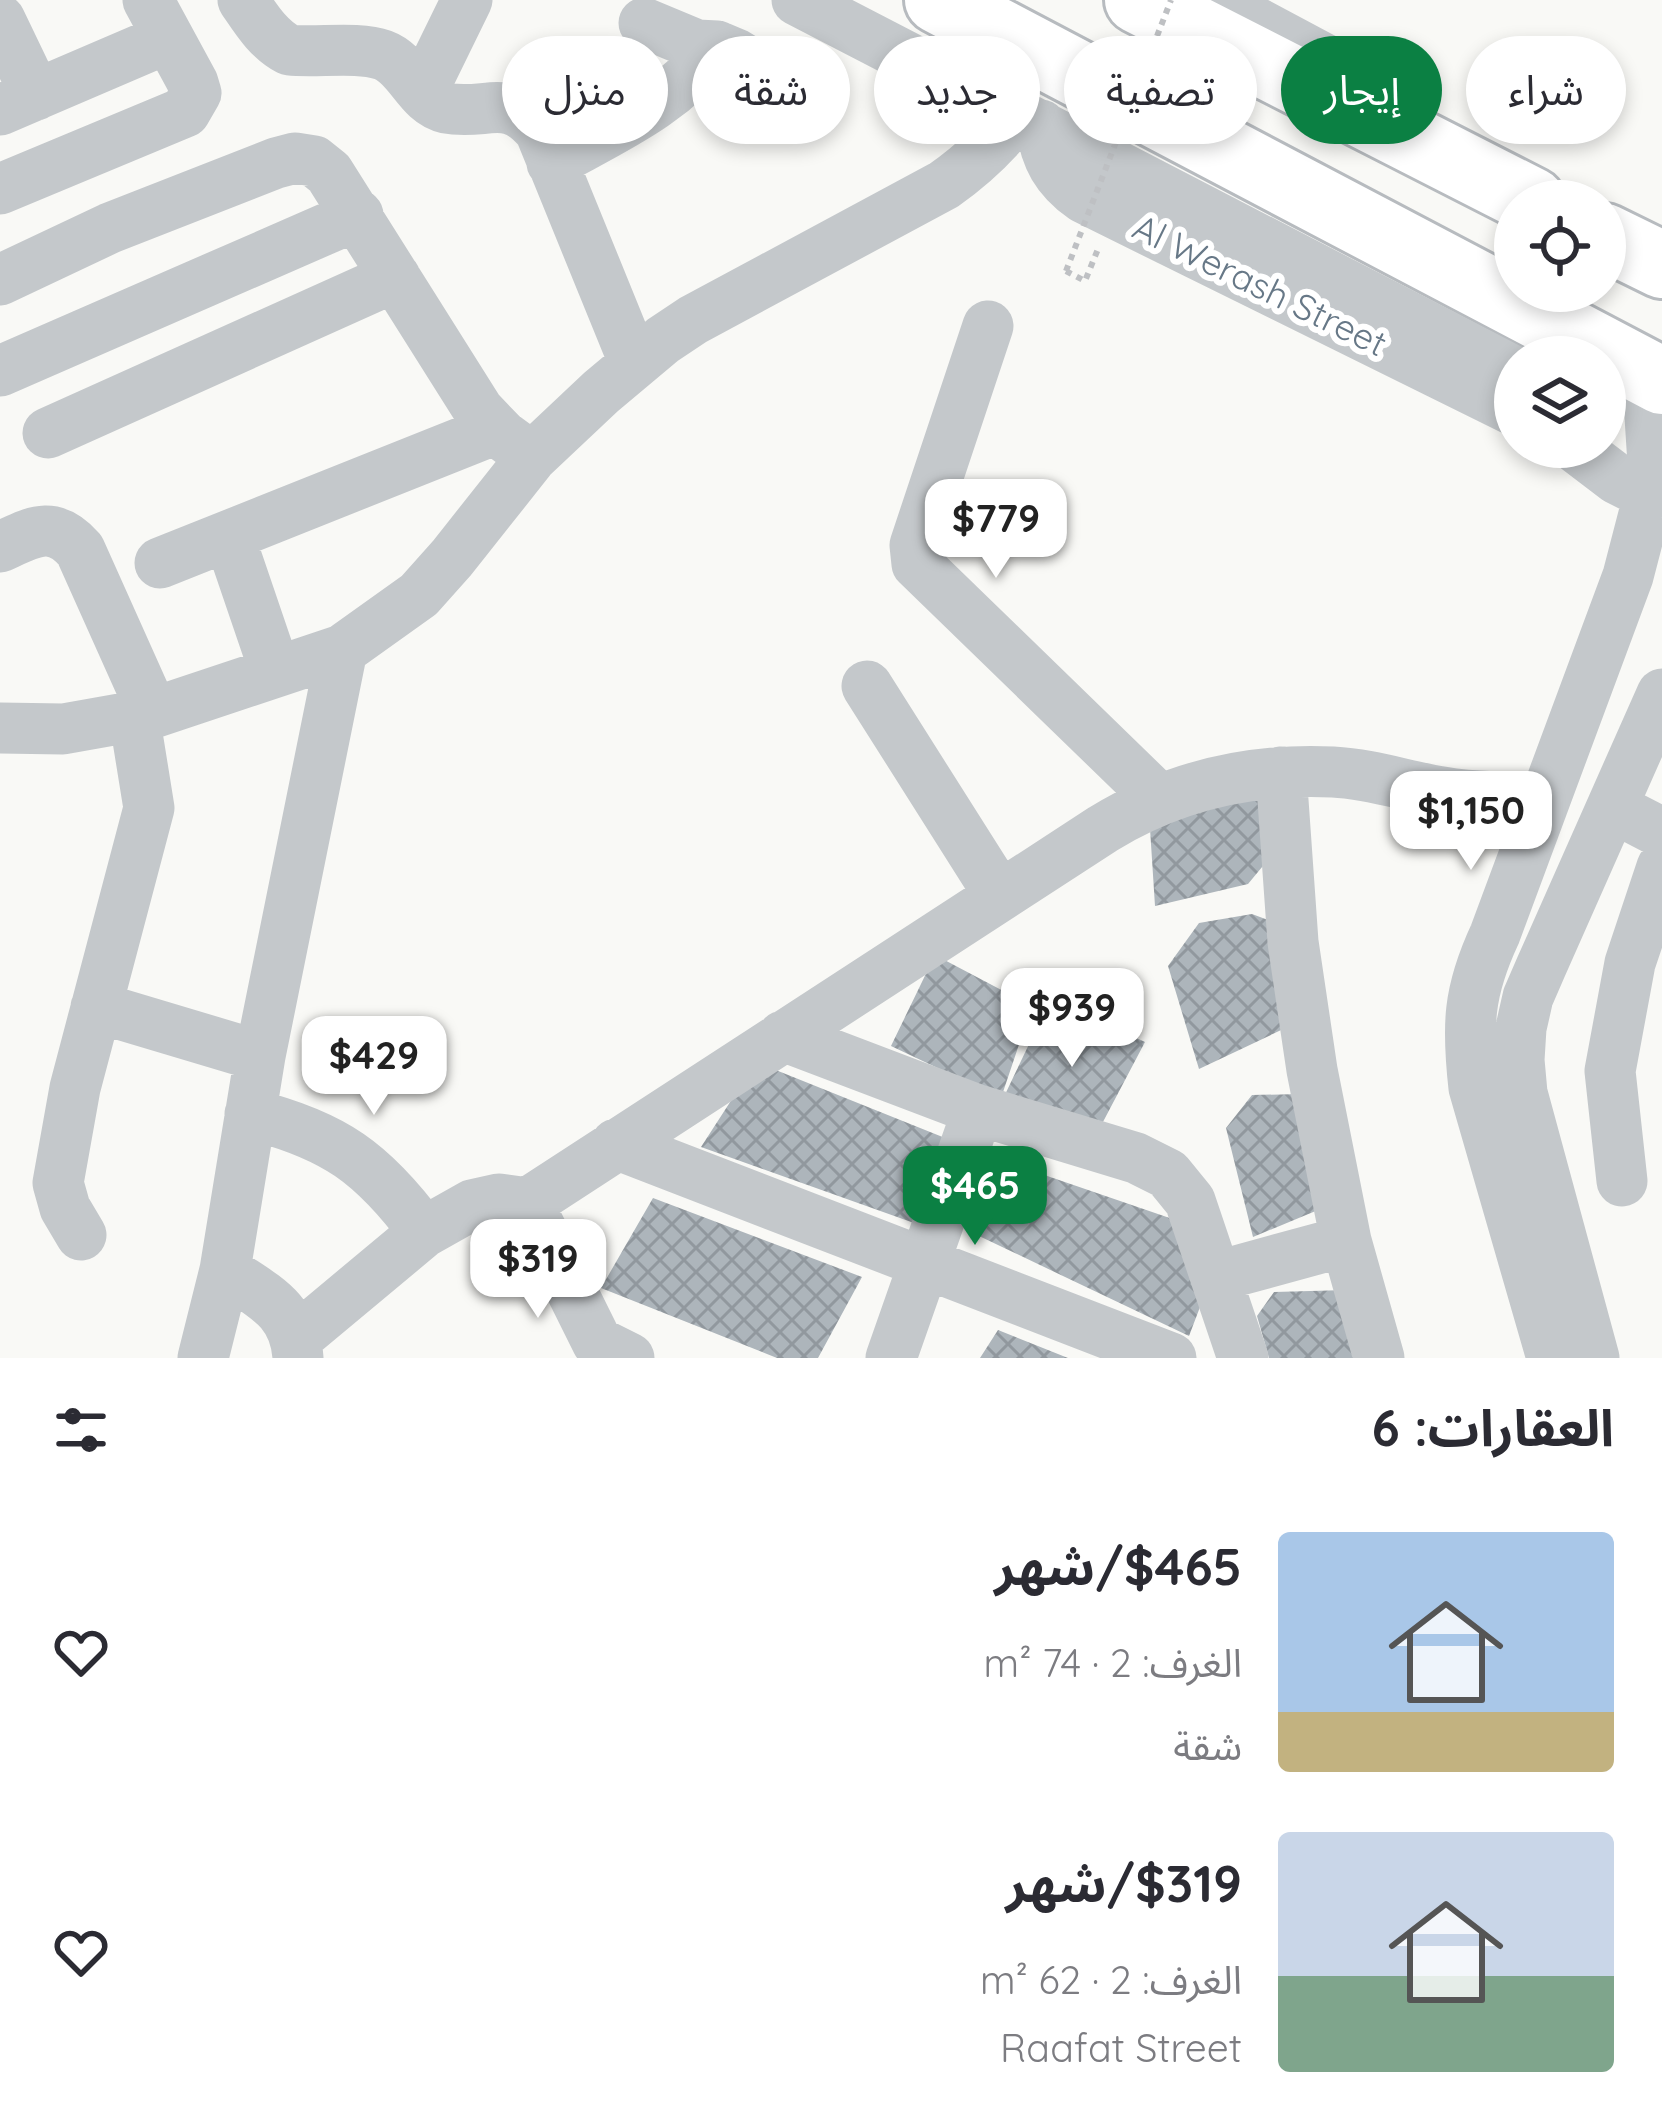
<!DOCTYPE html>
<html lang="ar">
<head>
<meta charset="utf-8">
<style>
	:root { --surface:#fff; --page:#f7f7f7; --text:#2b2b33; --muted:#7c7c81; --accent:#0b8043 }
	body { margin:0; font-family:Quicksand,"Noto Sans Arabic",sans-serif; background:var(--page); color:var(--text); direction:rtl; height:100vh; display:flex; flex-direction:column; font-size:45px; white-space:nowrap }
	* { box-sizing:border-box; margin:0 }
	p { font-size:39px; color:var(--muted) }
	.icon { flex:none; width:66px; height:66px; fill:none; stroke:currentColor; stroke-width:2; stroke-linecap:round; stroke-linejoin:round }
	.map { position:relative; height:1358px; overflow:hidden; direction:ltr }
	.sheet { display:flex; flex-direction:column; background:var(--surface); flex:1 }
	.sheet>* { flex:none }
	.banner { position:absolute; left:36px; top:36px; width:1590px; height:108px; direction:rtl; display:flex; gap:24px }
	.buttons { position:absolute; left:1494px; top:180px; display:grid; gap:24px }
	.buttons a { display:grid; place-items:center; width:132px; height:132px; border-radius:50%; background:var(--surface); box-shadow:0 6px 18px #0003; font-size:60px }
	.price { position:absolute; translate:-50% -102px; padding:0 27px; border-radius:24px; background:#fff; color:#222; font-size:39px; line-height:78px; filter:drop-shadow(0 3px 6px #0008) }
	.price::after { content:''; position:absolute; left:50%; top:72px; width:36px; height:27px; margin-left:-18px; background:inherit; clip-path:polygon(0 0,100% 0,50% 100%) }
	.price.current { background:var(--accent); color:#fff }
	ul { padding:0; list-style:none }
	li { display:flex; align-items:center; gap:36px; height:300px; padding:0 48px }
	li span { display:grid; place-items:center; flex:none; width:336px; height:240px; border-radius:12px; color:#555 }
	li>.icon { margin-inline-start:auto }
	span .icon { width:144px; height:144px; fill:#fffc; stroke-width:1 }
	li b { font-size:51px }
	h2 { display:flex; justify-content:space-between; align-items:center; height:144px; padding:0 48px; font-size:51px }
	.pill { padding:0 42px; border-radius:54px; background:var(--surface); box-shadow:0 6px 18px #0003; font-size:42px; line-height:108px }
	.pill.current { background:var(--accent); color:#fff }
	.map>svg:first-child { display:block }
	.building { fill:url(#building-cross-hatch) }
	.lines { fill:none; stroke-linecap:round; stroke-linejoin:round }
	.major-casing { stroke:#b7bbbf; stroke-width:72 }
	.path { stroke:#bec0c3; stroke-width:6; stroke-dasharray:6 6; stroke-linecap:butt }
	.minor { stroke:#c4c8cb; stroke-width:51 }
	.major { stroke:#fff; stroke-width:66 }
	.path-bridge { stroke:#bec0c3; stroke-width:6; stroke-dasharray:6 6; stroke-linecap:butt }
	.labels { text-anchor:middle; stroke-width:12; stroke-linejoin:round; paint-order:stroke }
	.street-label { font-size:36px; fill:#677887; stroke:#fff }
</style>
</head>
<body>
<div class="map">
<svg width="1662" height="1358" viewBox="0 0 1662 1358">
	<defs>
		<pattern id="building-cross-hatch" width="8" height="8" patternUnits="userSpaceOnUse" patternTransform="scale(3)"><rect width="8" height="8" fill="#adb5bb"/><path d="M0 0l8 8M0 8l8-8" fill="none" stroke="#91989e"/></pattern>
	</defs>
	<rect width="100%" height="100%" fill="#f9f9f6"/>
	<path class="building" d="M1260,791l12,64 -24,29 -93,22 -6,-93z
		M1252,914l21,8 42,92 -116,55 -31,-103 31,-43z
		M935,955l97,51 -31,92 -110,-52z
		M1051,998l94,44 -51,97 -93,-36z
		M756,1062l204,82 -32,84 -227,-81z
		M1301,1094l53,101 -101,42 -27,-109 26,-33z
		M1024,1168l166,57 18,61 -19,50 -210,-100z
		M653,1198l209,79 -44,81h-41l-176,-70z
		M1347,1290l24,68h-102l-12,-42 17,-24z
		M998,1330l70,28h-88z"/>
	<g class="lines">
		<g class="major-casing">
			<path id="major" d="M938,0l724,381
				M1138,0l394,201
				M1605,237l57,28"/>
		</g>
		<path class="path" d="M1066,271l19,10 13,-32"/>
		<path class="minor" d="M243,0c13,19 25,39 46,50 28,3 68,-4 94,5 27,10 35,47 63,53 41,8 61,-17 94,23l94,231
			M797,0l718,372
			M1214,0l133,71
			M0,20l36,75
			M644,23l53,22 20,1 19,8 49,30
			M422,92l45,-92
			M0,110l168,-72
			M1041,125c4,33 16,54 43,73l431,213
			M552,163c65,-36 118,-58 165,-117
			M0,189l185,-77 11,-19 -3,-10 -45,-83
			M0,280l110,-52 166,-65 19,-5 19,3 15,12 150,238 23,24 30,22
			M988,326l-73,219 2,19 242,235
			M0,371l358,-156
			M48,433l347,-156
			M1575,447l42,32 32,16
			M229,536l46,135
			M0,547c33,-15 53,-28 80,3l73,163
			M160,563l336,-134
			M867,686l133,210
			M0,728l63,1 90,-16 189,-63 77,-55 33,-37 80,-101 69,-65 62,-52 30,-20 251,-135c30,-21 53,-43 75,-72
			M1281,772l12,170 19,128 34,171 33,117
			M1612,807l50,26
			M96,1007l164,49
			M783,1036l195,74 158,48 32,16 22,27 53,157
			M250,1114c84,21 123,49 174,118
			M616,1144l555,214
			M1622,1181l-12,-110 20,-108 32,-96
			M528,1203l69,139 32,16
			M81,1235l-16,-27 -7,-25 17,-95 74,-280 -15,-93
			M225,1270c37,26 70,38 73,88
			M1218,1276l128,-35
			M297,1338l127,-106 48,-27 27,-6 29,4 575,-374c70,-43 147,-61 230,-57 38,2 73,14 109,20 34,6 68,5 102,4
			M203,1358l22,-88 35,-214 82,-406
			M891,1358l87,-248
			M1552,1358l-78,-270c-7,-63 -6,-96 21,-154l133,-358 21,-81 4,-31 -4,-63 -9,-31
			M1594,1358l-72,-265 -3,-33 2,-32 7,-31 13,-30 121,-273"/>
		<use href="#major" class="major"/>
		<path class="path-bridge" d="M1066,271l105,-271"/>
	</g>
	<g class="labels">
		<g class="street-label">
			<text transform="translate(1260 285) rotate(26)" y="13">Al Werash Street</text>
		</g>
	</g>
</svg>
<div class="buttons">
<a><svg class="icon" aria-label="locate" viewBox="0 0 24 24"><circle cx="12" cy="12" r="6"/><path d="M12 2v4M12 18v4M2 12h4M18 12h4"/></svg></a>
<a><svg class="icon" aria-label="layers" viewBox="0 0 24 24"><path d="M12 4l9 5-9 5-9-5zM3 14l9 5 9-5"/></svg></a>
</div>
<b class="price" style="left:996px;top:581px">$779</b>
<b class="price" style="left:1471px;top:873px">$1,150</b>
<b class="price" style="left:1072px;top:1070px">$939</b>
<b class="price" style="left:374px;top:1118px">$429</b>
<b class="price current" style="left:975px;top:1248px">$465</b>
<b class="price" style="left:538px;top:1321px">$319</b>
<div class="banner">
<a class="pill">شراء</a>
<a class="pill current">إيجار</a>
<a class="pill">تصفية</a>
<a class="pill">جديد</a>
<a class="pill">شقة</a>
<a class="pill">منزل</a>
</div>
</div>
<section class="sheet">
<h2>العقارات: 6<svg class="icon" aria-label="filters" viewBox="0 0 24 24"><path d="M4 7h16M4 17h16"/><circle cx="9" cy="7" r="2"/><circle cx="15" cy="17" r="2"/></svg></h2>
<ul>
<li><span style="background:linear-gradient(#a9c7e8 75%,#c2b280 0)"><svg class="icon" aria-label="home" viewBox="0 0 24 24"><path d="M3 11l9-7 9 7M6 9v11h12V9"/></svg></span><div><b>$465/شهر</b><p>الغرف: 2 · 74 m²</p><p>شقة</p></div><svg class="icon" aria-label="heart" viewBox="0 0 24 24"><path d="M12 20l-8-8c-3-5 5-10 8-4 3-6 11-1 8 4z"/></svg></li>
<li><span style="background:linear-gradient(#c9d6e8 60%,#7fa58c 0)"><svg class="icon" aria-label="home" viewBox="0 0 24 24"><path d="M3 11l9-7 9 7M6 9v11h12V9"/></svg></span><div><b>$319/شهر</b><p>الغرف: 2 · 62 m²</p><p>Raafat Street</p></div><svg class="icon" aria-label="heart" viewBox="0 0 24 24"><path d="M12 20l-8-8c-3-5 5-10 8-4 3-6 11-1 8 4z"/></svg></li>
</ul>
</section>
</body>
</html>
